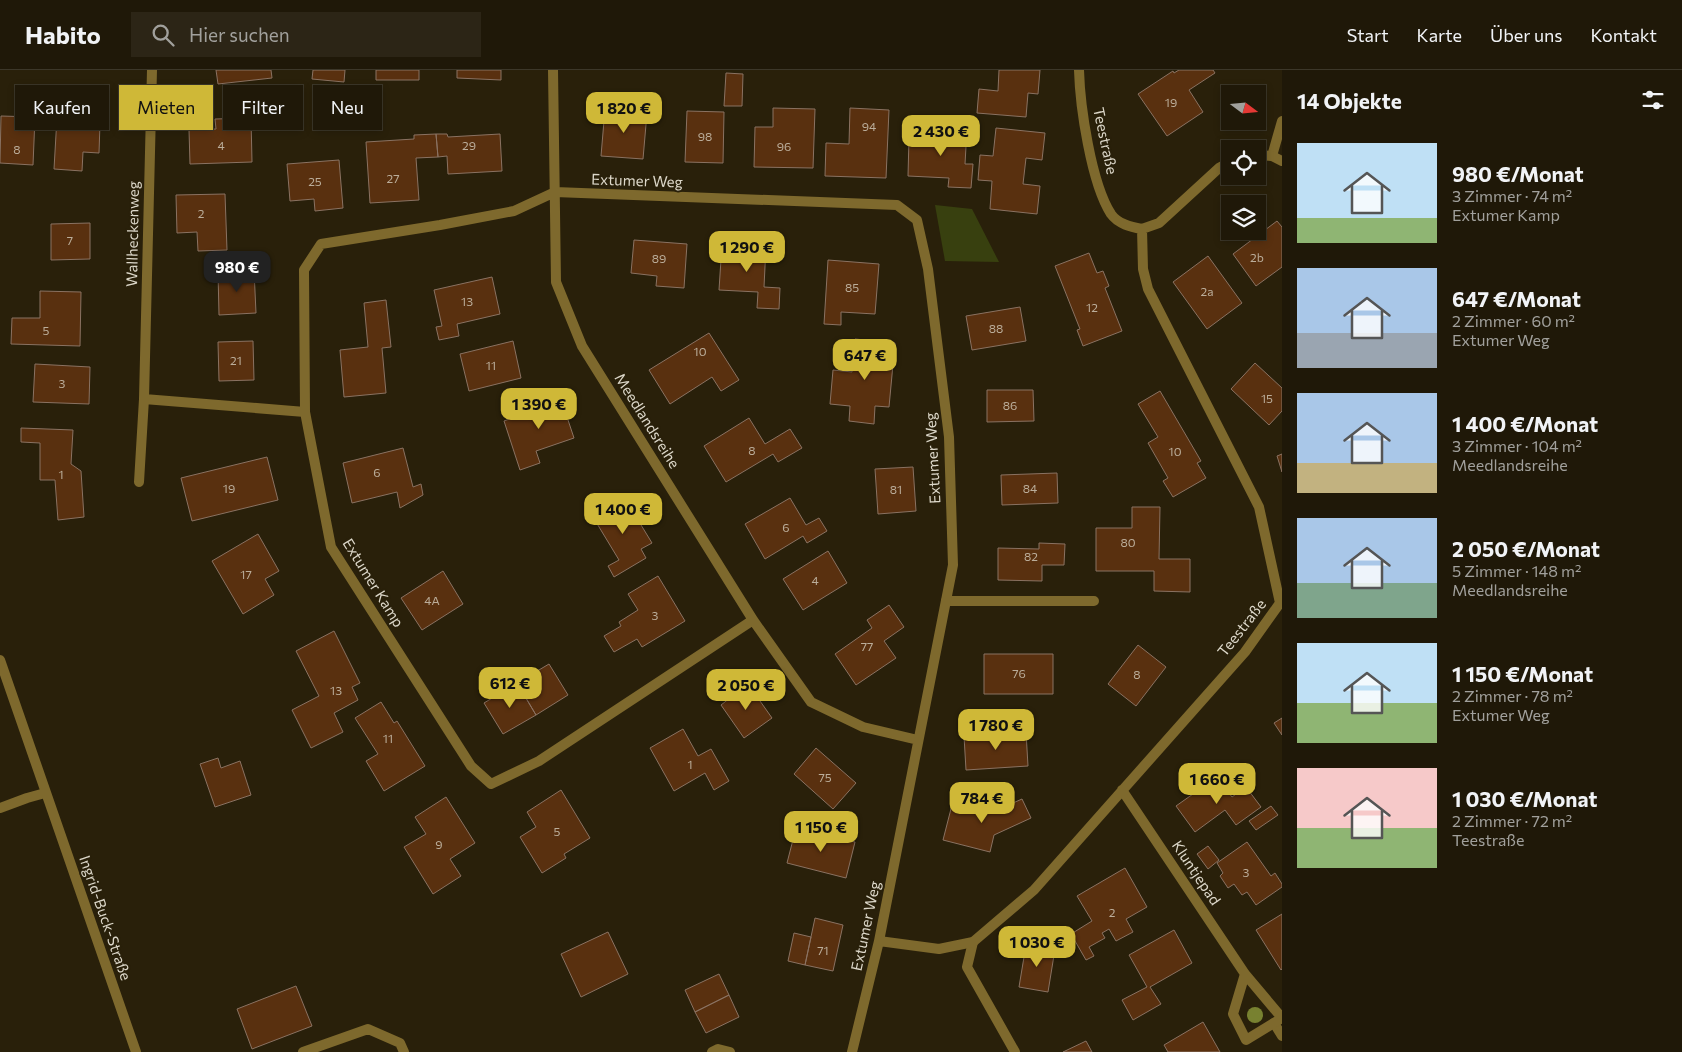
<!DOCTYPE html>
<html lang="de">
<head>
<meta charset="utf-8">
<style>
	:root { --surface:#1f1808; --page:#2c2516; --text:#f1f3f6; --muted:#a1a09c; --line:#3c3729; --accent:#cfb837 }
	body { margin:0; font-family:Commissioner,sans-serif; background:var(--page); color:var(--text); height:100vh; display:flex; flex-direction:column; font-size:19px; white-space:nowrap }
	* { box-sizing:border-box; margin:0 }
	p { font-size:16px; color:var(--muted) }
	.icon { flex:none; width:28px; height:28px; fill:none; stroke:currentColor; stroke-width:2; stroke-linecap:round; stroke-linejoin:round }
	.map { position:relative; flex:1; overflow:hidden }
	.side { display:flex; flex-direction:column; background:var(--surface); width:400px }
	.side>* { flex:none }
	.top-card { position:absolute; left:15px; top:15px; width:475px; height:45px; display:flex; gap:10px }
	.needle { width:32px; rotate:106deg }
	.tools { position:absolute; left:1221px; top:15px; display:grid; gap:10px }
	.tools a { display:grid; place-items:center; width:45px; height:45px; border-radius:0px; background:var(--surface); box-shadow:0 2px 8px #0003,0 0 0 1px var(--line); font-size:25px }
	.price { position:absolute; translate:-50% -42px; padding:0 11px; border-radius:10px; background:var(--accent); color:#111; font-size:16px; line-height:32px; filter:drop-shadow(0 1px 2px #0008) }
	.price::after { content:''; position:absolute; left:50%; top:30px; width:15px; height:11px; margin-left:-8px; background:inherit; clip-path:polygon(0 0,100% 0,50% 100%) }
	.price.on { background:#222; color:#fff }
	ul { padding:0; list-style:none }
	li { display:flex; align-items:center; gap:15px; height:125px; padding:0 15px }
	li span { display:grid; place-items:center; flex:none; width:140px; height:100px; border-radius:0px; color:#555 }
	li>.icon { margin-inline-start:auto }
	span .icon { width:60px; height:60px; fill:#fffc; stroke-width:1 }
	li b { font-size:21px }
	h2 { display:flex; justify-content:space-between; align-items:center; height:60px; padding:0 15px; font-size:21px }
	.pill { padding:0 18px; border-radius:0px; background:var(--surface); box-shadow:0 2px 8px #0003,0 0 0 1px var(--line); font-size:18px; line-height:45px }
	.pill.on { background:var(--accent); color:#111 }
	header { display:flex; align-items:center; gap:30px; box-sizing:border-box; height:70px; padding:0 25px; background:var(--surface); border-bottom:1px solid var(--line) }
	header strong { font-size:24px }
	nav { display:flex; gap:28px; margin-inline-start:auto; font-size:18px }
	.search { width:350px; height:45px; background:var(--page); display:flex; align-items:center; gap:12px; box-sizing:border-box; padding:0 18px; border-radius:0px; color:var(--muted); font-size:19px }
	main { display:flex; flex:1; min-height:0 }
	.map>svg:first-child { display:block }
	.green { fill:#38400f }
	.building { fill:#59300f; stroke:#8a7262 }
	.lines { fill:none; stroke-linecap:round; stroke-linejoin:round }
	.service { stroke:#7e692d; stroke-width:10 }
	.minor { stroke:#7e692d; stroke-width:10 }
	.tree { fill:#788130 }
	.labels { text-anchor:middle; stroke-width:4; stroke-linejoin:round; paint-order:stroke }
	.number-label { font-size:12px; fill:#bbad9a }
	.street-label { font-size:15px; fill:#dcd7c9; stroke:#29200a }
</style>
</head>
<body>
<header>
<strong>Habito</strong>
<div class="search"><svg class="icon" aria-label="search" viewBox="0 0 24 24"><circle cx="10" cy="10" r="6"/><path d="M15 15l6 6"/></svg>Hier suchen</div>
<nav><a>Start</a><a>Karte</a><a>Über uns</a><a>Kontakt</a></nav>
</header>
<main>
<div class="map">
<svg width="1282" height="982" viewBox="0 0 1282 982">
	<rect width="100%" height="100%" fill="#29200a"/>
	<path class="green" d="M935,135l37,4 27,53 -54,-1z"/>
	<path class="building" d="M216,0h55l1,8 -54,6z
		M313,0h32l-1,12 -32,-3z
		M376,0h43v10h-43z
		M457,0h44v10l-44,-2z
		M999,0h41l-2,24 -10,-1 -2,24 -49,-4 2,-24 19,2z
		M1179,0h34l2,3 -26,17 14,22 -36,24 -29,-42 35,-23 1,2z
		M726,3l17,1 -1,32h-18z
		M58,30l27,2 -1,20 16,1 -1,30 -16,-1 -1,19 -28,-2z
		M773,38l42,1 -2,59 -59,-1 1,-40h18z
		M850,38l39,2 -3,68 -61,-2 1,-33 23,1z
		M605,39l42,4 -4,46 -42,-3z
		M687,41l37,1 -1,51 -38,-1z
		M1,46l34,1 -2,48 -33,-2z
		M251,48l1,44 -62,2 -1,-34 27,-1 -1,-10z
		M931,57l36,2 -2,35h8l-2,24 -23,-1 1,-9 -41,-2 1,-38 21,1z
		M996,58l49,5 -3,27 -16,-2 -3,26 17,2 -3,28 -47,-5 2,-28 -14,-1 2,-25 13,1z
		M436,64l2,23 -22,1 3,42 -49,3 -4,-61 48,-3v-4z
		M436,64h11l1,3 52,-3 2,37 -54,3 -1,-18 -9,1z
		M339,90l4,48 -28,3 -1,-12 -24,2 -3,-37z
		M225,124l2,56 -29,1 -1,-19 -20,1 -1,-38z
		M1277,151l5,6v40l-26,19 -23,-32z
		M90,153v36l-39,1v-36z
		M634,170l53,4 -3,44 -28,-2 1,-10 -26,-3z
		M722,174l44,2 -2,41 16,1 -1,21 -22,-1 1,-16 -39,-2z
		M1089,183l8,20 6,-2 6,15 -4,2 17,43 -39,15 -6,-16 3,-1 -25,-63z
		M1208,186l34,47 -35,26 -34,-47z
		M828,190l51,4 -4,50 -34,-2v13l-17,-1z
		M254,200l2,43 -37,2 -1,-43z
		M492,207l8,37 -43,10 2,12 -20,4 -3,-13 6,-1 -8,-36z
		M40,221l41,1 -1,54 -69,-2 1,-26h28z
		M386,230l5,47 -9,1 4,45 -42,4 -4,-47 28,-3 -4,-44z
		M1020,237l6,34 -54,9 -6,-34z
		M709,263l30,47 -18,11 -9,-14 -42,27 -21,-34z
		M855,269l40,4 -6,64 -14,-1 -1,18 -25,-3 1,-15 -20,-2 3,-34 19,2z
		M253,271l1,39 -35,1 -1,-39z
		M513,271l8,37 -52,13 -9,-37z
		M1255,293l27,25v23l-13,14 -38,-36z
		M35,294l55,3 -1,37 -56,-2z
		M987,320h46l1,31 -47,1z
		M1160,321l41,70 -4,2 9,15 -33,19 -10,-16 5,-3 -20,-35 10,-6 -20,-33z
		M559,323l15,45 -38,13 4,12 -20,7 -16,-49 30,-11 -2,-8z
		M749,348l16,26 25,-15 12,19 -24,14 -5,-8 -47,28 -22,-36z
		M21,358l52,2 -2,34 10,7 3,46 -26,3 -3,-40h-15v-37l-19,-1z
		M403,378l10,39 8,-3 2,11 -23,13 -3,-16 -45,11 -9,-40z
		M1282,384v18l-5,-16z
		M267,387l11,43 -86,21 -11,-43z
		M913,397l3,44 -38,3 -3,-45z
		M1057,403l1,30 -56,2 -1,-30z
		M624,427l28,46 -11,6 5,9 -32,19 -6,-11 11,-6 -26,-43z
		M790,428l16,27 13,-7 8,13 -20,12 -4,-7 -38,23 -20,-35z
		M1132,437h28l-1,52h31v33l-36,-1v-20h-58v-43h36z
		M258,464l21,37 -14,8 9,16 -31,19 -31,-53z
		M1039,473l26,1 -1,21h-22v16l-44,-1v-32l41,1z
		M828,481l19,32 -44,27 -20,-31z
		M443,501l20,33 -41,26 -21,-32z
		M658,506l27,45 -43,26 -5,-8 -23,13 -10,-16 17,-10 -2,-4 19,-12 -10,-16z
		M889,535l15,22 -20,14 12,17 -40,27 -21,-31 37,-26 -5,-8z
		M334,561l26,52 -8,4 6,13 -24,13 9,19 -32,16 -19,-38 27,-14 -23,-45z
		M1138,575l28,22 -30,39 -28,-22z
		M984,584h69v40h-69z
		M549,594l19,31 -32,20 -19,-32z
		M517,613l19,32 -33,19 -19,-31z
		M748,614l24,34 -28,20 -23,-33z
		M381,632l13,21 3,-2 28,45 -41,25 -18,-30 12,-7 -23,-36z
		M1282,648v17l-8,-12z
		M683,659l15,27 13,-7 18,32 -15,9 -9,-17 -31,18 -24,-43z
		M1026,662l2,34 -62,4 -2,-34z
		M816,678l40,35 -23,26 -39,-35z
		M218,688l3,10 19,-7 11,34 -36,12 -15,-43z
		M1217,707l15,20 14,-10 15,20 -25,18 -11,-15 -30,22 -19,-26z
		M561,720l29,48 -26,16 2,4 -24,15 -22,-36 16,-10 -9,-15z
		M446,727l29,46 -25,16 11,17 -28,18 -29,-47 22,-13 -11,-17z
		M1022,729l9,19 -37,17 -4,17 -47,-12 10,-39 42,10z
		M1271,736l7,9 -22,15 -7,-9z
		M796,758l59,14 -9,36 -59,-15z
		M1247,772l24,34 4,-3 7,11v3l-26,18 -9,-13 -5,3 -8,-11 -6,4 -8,-12 3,-3 -6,-10z
		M1208,776l11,14 -11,9 -11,-15z
		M1125,798l22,39 -21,12 7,13 -17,9 -7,-12 -7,4 3,5 -16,9 5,9 -8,4 -15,-26 21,-13 -15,-25z
		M1282,844v55l-1,1 -25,-40z
		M815,848l28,7 -10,46 -28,-6z
		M1174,860l18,33 -42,24 11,17 -28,16 -11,-20 25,-13 -18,-32z
		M608,862l20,42 -47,23 -20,-43z
		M794,863l17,4 -6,28 -17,-4z
		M1026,875l29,4 -7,43 -29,-5z
		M719,904l10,21 -34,17 -10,-22z
		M296,916l16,40 -60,23 -15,-40z
		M729,925l10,22 -33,16 -11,-21z
		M1203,952l17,30h-52l-4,-7z
		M1086,971l6,11h-29z"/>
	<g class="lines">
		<path class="service" d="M1272,86l10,-35
			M946,531h148
			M973,872l-6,25 48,85
			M1274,953l8,13"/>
		<path class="minor" d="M553,0l3,212 26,64 171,274 58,82 52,25 55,13
			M1258,85l14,1 10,5
			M1142,159l17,-6 60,-55 11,-6
			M144,329l161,13
			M139,412l5,-83 8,-329
			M753,550l-214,141 -48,23 -20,-18 -140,-219 -26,-135 -1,-142 17,-26 119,-19 74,-14 41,-19 342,13 20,15 11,49 21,168 4,128 -74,376 -27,111
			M0,590l136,392
			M1122,720l123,184 37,44 -36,22 -13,-26 12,-40
			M0,738l27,-10 18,-5
			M879,871l60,8 34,-7 61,-52 211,-238 35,-49 -21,-96 -111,-218 -5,-20 -1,-40c-11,-2 -24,-5 -31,-15 -20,-31 -31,-108 -32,-144
			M303,982l65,-23 32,14 4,9
			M712,982l6,-3 12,3"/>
	</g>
	<circle class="tree" cx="1255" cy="945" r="8"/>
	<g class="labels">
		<g class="number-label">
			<text x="1171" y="37">19</text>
			<text x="869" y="61">94</text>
			<text x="705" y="71">98</text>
			<text x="221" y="80">4</text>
			<text x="469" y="80">29</text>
			<text x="784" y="81">96</text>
			<text x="17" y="84">8</text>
			<text x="393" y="113">27</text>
			<text x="315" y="116">25</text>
			<text x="201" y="148">2</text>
			<text x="70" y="175">7</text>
			<text x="1257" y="192">2b</text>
			<text x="659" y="193">89</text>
			<text x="852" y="222">85</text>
			<text x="1207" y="226">2a</text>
			<text x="467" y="236">13</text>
			<text x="1092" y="242">12</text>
			<text x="996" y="263">88</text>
			<text x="46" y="265">5</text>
			<text x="700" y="286">10</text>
			<text x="236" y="295">21</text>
			<text x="491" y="300">11</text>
			<text x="62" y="318">3</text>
			<text x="1267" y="333">15</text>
			<text x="1010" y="340">86</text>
			<text x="752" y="385">8</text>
			<text x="1175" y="386">10</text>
			<text x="377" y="407">6</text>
			<text x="61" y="409">1</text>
			<text x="229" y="423">19</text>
			<text x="1030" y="423">84</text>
			<text x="896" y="424">81</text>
			<text x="786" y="462">6</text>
			<text x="1128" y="477">80</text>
			<text x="1031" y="491">82</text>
			<text x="246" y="509">17</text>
			<text x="815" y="515">4</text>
			<text x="432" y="535">4A</text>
			<text x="655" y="550">3</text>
			<text x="867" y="581">77</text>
			<text x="1019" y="608">76</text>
			<text x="1137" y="609">8</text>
			<text x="336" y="625">13</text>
			<text x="388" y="673">11</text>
			<text x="690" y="699">1</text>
			<text x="825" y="712">75</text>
			<text x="557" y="766">5</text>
			<text x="439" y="779">9</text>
			<text x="1246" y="807">3</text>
			<text x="1112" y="847">2</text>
			<text x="823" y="885">71</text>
		</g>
		<g class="street-label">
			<text transform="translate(1105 71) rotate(78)" y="5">Teestraße</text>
			<text transform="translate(637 111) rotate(2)" y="5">Extumer Weg</text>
			<text transform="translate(133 164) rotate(-89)" y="5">Wallheckenweg</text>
			<text transform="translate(647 351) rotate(58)" y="5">Meedlandsreihe</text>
			<text transform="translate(933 388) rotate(-93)" y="5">Extumer Weg</text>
			<text transform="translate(373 513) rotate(58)" y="5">Extumer Kamp</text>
			<text transform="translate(1242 558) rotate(-52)" y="5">Teestraße</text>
			<text transform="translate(1196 803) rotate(56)" y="5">Kluntjepad</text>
			<text transform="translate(105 848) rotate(71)" y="5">Ingrid-Buck-Straße</text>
			<text transform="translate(866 856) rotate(-78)" y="5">Extumer Weg</text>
		</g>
	</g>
</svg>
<div class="tools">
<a><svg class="needle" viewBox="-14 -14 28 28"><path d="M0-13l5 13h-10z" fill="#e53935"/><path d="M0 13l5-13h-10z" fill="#a1a09c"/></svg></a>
<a><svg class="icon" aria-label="locate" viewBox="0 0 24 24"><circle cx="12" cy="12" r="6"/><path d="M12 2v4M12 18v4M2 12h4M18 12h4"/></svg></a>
<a><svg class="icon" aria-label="layers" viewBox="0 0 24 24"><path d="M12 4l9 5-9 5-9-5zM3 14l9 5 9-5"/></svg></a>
</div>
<b class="price" style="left:624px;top:64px">1 820 €</b>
<b class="price" style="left:941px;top:87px">2 430 €</b>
<b class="price" style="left:747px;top:203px">1 290 €</b>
<b class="price on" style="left:237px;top:223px">980 €</b>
<b class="price" style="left:865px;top:311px">647 €</b>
<b class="price" style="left:539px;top:360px">1 390 €</b>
<b class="price" style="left:623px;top:465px">1 400 €</b>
<b class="price" style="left:510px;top:639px">612 €</b>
<b class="price" style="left:746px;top:641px">2 050 €</b>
<b class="price" style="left:996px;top:681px">1 780 €</b>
<b class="price" style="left:1217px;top:735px">1 660 €</b>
<b class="price" style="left:982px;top:754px">784 €</b>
<b class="price" style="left:821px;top:783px">1 150 €</b>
<b class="price" style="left:1037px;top:898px">1 030 €</b>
<div class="top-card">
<a class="pill">Kaufen</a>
<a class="pill on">Mieten</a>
<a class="pill">Filter</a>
<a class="pill">Neu</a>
</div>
</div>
<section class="side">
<h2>14 Objekte<svg class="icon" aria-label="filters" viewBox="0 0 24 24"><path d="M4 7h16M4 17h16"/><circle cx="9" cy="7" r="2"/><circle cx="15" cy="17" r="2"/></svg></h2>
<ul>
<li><span style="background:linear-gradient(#bfe0f5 75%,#8fb573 0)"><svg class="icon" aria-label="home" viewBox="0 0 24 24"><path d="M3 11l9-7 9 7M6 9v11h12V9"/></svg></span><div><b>980 €/Monat</b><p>3 Zimmer · 74 m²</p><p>Extumer Kamp</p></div></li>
<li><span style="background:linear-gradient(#a9c7e8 65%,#9aa5b1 0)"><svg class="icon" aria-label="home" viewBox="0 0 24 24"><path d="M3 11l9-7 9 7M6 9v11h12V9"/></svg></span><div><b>647 €/Monat</b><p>2 Zimmer · 60 m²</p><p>Extumer Weg</p></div></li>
<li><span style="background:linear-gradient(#a9c7e8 70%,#c2b280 0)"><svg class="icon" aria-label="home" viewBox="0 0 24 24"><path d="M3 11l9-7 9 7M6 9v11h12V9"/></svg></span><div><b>1 400 €/Monat</b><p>3 Zimmer · 104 m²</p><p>Meedlandsreihe</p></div></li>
<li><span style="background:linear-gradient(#a9c7e8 65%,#7fa58c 0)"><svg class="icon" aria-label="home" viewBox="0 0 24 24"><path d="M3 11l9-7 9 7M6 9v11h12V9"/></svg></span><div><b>2 050 €/Monat</b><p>5 Zimmer · 148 m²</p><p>Meedlandsreihe</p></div></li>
<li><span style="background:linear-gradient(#bfe0f5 60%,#8fb573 0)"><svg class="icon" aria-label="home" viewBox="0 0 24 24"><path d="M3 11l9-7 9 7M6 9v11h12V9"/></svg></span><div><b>1 150 €/Monat</b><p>2 Zimmer · 78 m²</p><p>Extumer Weg</p></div></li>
<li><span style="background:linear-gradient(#f6c9c9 60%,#8fb573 0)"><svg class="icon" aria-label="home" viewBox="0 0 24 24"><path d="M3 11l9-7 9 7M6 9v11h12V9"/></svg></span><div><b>1 030 €/Monat</b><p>2 Zimmer · 72 m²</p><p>Teestraße</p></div></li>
</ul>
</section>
</main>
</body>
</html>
